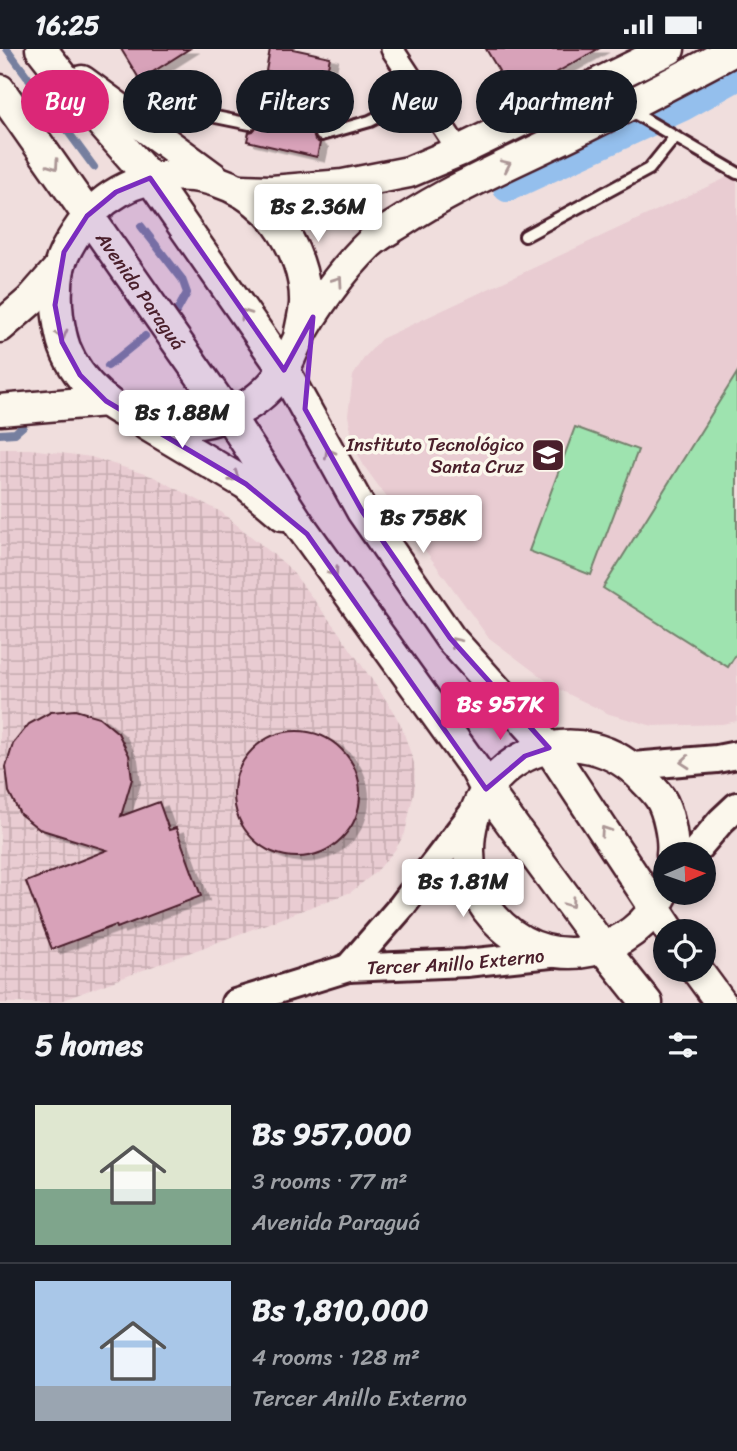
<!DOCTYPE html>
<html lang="en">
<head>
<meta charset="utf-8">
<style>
	:root { --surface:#171b24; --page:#20242c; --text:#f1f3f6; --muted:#9ea1a6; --line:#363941; --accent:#db2777 }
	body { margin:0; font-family:Sriracha,sans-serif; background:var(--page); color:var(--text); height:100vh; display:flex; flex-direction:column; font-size:26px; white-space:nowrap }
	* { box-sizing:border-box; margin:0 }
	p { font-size:23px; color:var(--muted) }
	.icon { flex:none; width:38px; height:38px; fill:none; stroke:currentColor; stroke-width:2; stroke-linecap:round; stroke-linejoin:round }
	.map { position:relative; height:954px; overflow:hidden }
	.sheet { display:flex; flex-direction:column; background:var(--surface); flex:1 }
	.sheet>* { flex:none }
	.top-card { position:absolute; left:21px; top:21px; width:696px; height:63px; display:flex; gap:14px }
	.needle { width:46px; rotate:88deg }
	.buttons { position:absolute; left:653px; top:793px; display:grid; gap:14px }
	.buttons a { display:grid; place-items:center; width:63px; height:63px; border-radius:50%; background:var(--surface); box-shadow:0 4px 10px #0003; font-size:35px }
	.price { position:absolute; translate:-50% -60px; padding:0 16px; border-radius:7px; background:#fff; color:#222; font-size:23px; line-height:46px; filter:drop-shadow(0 2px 4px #0008) }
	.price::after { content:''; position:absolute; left:50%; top:42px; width:21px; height:16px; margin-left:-10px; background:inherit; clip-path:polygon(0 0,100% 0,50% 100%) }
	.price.selected { background:var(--accent); color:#fff }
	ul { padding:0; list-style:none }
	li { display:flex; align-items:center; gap:21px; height:175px; padding:0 35px }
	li+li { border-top:2px solid var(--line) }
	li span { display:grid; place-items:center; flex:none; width:196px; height:140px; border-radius:0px; color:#555 }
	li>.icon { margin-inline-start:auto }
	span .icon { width:84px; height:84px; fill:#fffc; stroke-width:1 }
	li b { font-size:30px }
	h2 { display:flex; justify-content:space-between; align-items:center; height:84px; padding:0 35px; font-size:30px }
	.tag { padding:0 24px; border-radius:32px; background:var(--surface); box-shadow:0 4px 10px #0003; font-size:24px; line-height:63px }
	.tag.selected { background:var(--accent); color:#fff }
	.status { display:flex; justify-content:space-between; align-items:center; height:49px; padding:0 35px; background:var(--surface); direction:ltr }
	.status svg { height:19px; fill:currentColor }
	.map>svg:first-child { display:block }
	.built { fill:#e9ccd2 }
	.industrial { fill:url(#industrial-grid) }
	.garden { fill:#9ee3af; stroke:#74816d; stroke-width:2 }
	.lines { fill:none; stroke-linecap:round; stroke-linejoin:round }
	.stream { stroke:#767f9f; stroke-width:8 }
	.canal { stroke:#94bfed; stroke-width:28 }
	.building { fill:#d8a2b9; stroke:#4a1f2b; stroke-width:2; filter:url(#shadow) }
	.service-casing { stroke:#4a1f2b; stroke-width:16 }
	.minor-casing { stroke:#4a1f2b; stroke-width:26 }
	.tertiary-casing { stroke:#4a1f2b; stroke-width:32 }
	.secondary-casing { stroke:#4a1f2b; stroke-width:35 }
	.service { stroke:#fbf7ec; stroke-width:10 }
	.minor { stroke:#fbf7ec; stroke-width:21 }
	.tertiary { stroke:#fbf7ec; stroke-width:26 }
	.secondary { stroke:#fbf7ec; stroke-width:30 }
	.oneway { stroke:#ab9695 }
	.marked { fill:#7b2cbf; fill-opacity:0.2; stroke:#7b2cbf; stroke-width:5; stroke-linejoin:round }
	.labels { text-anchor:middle; stroke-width:7; stroke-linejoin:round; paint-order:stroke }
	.street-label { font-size:19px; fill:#4a1f2b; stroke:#fbf7ec }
	.poi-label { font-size:19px; fill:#4a1f2b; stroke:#fbf7ec; text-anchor:end }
</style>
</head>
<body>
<div class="status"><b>16:25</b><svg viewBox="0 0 49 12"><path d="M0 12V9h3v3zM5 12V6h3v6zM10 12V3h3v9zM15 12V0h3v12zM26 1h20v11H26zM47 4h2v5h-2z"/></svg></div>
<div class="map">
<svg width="737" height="954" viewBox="0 0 737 954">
	<defs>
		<pattern id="industrial-grid" width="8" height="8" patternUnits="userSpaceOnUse" patternTransform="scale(1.75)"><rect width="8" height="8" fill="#e9ccd2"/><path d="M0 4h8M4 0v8" fill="none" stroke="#c9afb4"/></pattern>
		<filter id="shadow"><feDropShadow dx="8" dy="4.5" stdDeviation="0" flood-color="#0004"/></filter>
	</defs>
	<rect width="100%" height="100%" fill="#f0dedd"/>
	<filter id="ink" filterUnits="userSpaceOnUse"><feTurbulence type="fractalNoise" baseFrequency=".0143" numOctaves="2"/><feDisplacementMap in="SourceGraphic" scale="14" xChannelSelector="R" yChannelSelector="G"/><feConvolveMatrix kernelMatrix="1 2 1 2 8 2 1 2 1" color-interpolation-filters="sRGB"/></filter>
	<g filter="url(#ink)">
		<path class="built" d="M737,117v555l-15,3 -69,2 -44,-12 -53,-26 -68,-51 -124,-171 -11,-22 -5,-29 5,-39 11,-18 17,-19 343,-160z"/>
		<path class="industrial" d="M0,400h30l61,8 63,20 67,35 64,52 9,10 46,60 48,69 13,22 13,38 1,24 -10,46 -10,17 -18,21 -26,21 -296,111h-55z"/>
		<path class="garden" d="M737,324v280l-9,14 -125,-79z
			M575,378l63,23 -47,125 -62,-24z"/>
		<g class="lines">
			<path class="stream" d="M7,0l87,118
				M141,177l41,53 5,14 -10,18
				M108,317l37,-30
				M0,385l15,-1 8,-7"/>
			<path class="canal" d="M507,139l176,-81 54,-30"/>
		</g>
		<path class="building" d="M121,0h68l-49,31z
			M270,0h23l37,8 -5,24 -6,-1 -9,43 13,3 -7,3 -3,5 2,6 5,3 -3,14 -70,-16 2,-9 4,-1 4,-5v-5l-5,-5 2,-6 10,2 8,-40 -6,-1z
			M486,0h112l-92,52 -16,-24 9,-6z
			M75,661l24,7 19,16 11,22 3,24 -11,37 38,-14 10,28 7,-2 25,68 -84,32 -1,-3 -64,24 -26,-67 81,-32 -68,-21 -19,-15 -11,-22 -3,-25 7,-23 16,-20 22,-12z
			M234 745a63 63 0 1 1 126 0a63 63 0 1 1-126 0Z"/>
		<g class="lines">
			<g class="service-casing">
				<path id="service" d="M160,51l36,13 54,11
					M629,61l108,63
					M321,86l49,-14 52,-26
					M525,187l124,-67 25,-31"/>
			</g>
			<g class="minor-casing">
				<path id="minor" d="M392,0l67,102"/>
			</g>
			<g class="tertiary-casing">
				<g id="tertiary">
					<path d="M633,717l84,-7 20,-4"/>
					<path d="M693,805l28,-33 16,-15"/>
					<path d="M348,919l54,-62 71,-93"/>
					<path id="s1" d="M235,954l113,-35 118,-5 94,-10"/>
				</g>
			</g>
			<g class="secondary-casing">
				<g id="secondary">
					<path d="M41,0l41,52 68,77 134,192 78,141 88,127 99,110 121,183"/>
					<path d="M82,32l132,97"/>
					<path id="s2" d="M0,41l229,326 72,111 175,243 10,19 117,159 44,55"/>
					<path d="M241,141l31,1 71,-6 66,-13 50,-21 210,-102"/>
					<path d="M0,278l30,-26 29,-33"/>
					<path d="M299,288c2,-11 5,-22 6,-33 1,-28 -10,-57 -27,-80 -53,-68 -156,-64 -202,9 -7,11 -14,22 -17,35 -4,23 -3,43 2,66 7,36 42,73 77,84 54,17 114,0 146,-49 6,-9 9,-20 14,-29 16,-31 46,-72 71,-96 9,-9 21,-15 32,-22 47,-31 97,-53 147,-77 64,-30 126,-63 188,-96"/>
					<path d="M0,361l106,-9"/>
					<path d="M147,376l99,59 37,31"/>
					<path d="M663,845c-30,61 -109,80 -161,32 -22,-20 -33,-46 -33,-75 -1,-96 113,-143 177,-69 5,5 10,10 14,16 8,12 14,41 12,56"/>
					<path d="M696,920l25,34"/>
				</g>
			</g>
			<use href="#service" class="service"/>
			<use href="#minor" class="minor"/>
			<use href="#tertiary" class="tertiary"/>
			<use href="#secondary" class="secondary"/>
		</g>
		<defs><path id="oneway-chevron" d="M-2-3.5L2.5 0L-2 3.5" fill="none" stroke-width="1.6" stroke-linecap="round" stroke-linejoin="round" transform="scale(1.75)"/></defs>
		<g class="oneway">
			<use href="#oneway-chevron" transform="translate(54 116) rotate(55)"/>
			<use href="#oneway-chevron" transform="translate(506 116) rotate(-25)"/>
			<use href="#oneway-chevron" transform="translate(338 232) rotate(-55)"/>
			<use href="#oneway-chevron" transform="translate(245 265) rotate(-125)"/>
			<use href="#oneway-chevron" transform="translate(62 286) rotate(75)"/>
			<use href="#oneway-chevron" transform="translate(329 404) rotate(-119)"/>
			<use href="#oneway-chevron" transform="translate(235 428) rotate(33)"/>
			<use href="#oneway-chevron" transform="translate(334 523) rotate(55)"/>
			<use href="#oneway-chevron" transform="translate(455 593) rotate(-130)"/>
			<use href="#oneway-chevron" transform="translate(685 713) rotate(175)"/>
			<use href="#oneway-chevron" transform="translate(605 782) rotate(-124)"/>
			<use href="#oneway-chevron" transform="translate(570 854) rotate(54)"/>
		</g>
	</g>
	<path class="marked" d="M150,129l134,192 29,-53 -8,92 57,102 88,127 99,110 -24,8 -39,33 -179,-255 -61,-50 -140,-83 -26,-26 -18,-33 -7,-37 9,-53 23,-36 29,-24z"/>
	<defs>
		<g id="university-square" transform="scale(1.75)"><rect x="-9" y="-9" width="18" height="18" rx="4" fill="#4a1f2b" stroke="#fbf7ec"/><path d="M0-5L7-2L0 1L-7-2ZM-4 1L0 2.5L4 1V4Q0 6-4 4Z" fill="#fff"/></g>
	</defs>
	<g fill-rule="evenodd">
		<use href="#university-square" x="548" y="406"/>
	</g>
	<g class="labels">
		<g class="street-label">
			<text dy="7" stroke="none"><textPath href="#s2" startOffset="245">Avenida Paraguá</textPath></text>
			<text dy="7" stroke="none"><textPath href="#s1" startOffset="226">Tercer Anillo Externo</textPath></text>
		</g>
		<g class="poi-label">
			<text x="524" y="402">Instituto Tecnológico<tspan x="524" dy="22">Santa Cruz</tspan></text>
		</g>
	</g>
</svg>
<div class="buttons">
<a><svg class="needle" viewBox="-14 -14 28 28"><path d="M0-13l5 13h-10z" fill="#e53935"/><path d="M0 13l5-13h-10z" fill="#9ea1a6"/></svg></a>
<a><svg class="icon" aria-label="locate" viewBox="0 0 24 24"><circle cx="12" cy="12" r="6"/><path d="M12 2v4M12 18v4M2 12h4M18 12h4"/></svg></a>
</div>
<b class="price" style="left:318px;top:195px">Bs 2.36M</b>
<b class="price" style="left:182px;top:401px">Bs 1.88M</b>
<b class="price" style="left:423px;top:506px">Bs 758K</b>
<b class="price selected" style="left:500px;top:693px">Bs 957K</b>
<b class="price" style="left:463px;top:870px">Bs 1.81M</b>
<div class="top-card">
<a class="tag selected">Buy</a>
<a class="tag">Rent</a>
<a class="tag">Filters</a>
<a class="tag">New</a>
<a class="tag">Apartment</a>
</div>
</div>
<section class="sheet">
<h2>5 homes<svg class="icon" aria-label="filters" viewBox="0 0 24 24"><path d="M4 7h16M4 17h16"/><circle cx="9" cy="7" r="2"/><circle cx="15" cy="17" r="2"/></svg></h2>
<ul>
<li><span style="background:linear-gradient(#dfe7d0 60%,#7fa58c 0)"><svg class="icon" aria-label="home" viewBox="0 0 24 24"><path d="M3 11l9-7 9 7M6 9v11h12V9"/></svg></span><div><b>Bs 957,000</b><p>3 rooms · 77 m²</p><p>Avenida Paraguá</p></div></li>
<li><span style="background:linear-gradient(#a9c7e8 75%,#9aa5b1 0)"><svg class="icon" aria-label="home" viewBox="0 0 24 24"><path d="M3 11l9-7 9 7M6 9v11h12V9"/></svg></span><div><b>Bs 1,810,000</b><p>4 rooms · 128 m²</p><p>Tercer Anillo Externo</p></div></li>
</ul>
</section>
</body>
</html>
